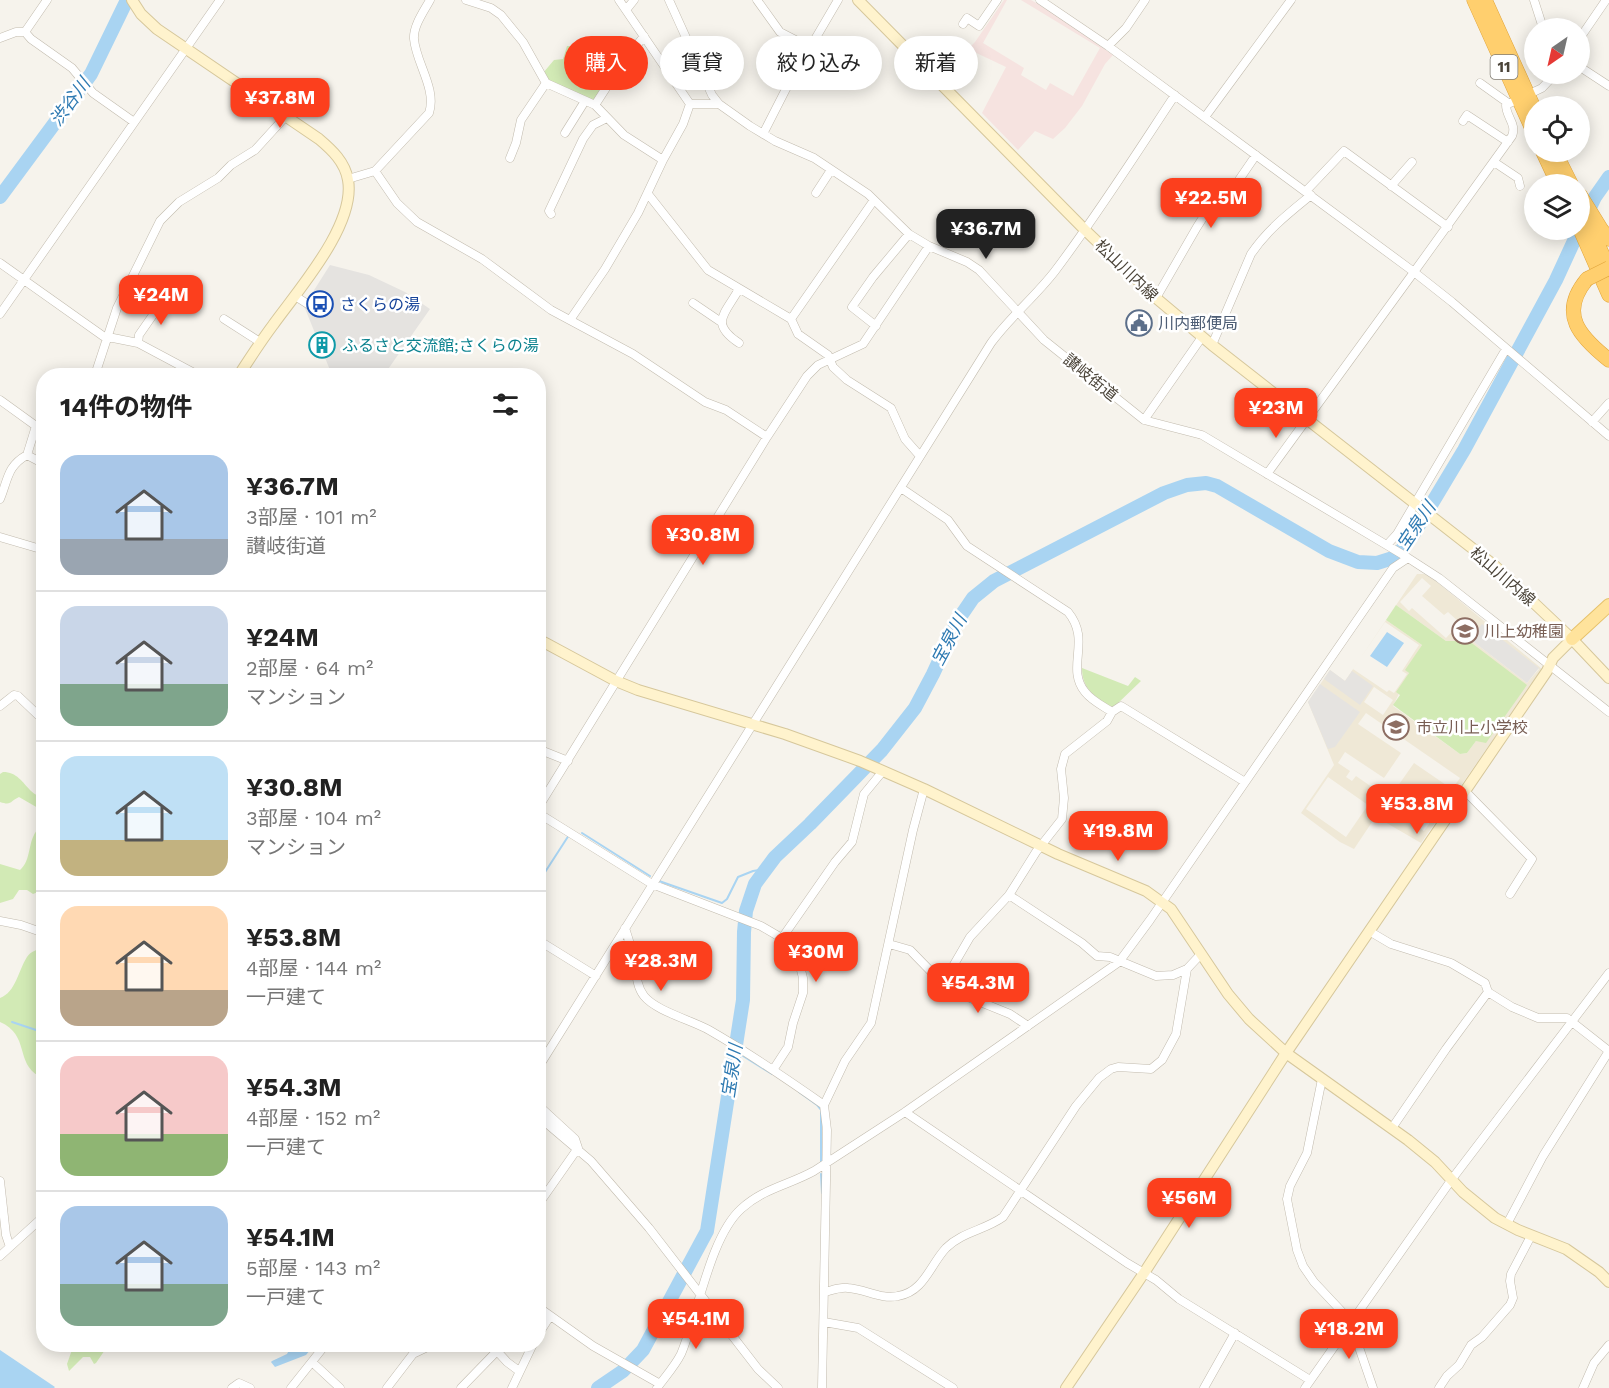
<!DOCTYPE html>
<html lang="ja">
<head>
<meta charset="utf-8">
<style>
	:root { --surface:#fff; --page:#f6f6f6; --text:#222; --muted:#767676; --line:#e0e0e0; --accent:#fc3f1d }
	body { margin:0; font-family:"Work Sans","Noto Sans JP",sans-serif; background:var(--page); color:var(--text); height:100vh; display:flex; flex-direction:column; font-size:22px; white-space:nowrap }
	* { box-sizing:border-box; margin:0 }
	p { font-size:20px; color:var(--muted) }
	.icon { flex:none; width:33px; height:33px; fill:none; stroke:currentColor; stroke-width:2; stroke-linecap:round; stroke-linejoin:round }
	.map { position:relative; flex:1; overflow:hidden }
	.details { position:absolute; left:36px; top:368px; width:510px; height:984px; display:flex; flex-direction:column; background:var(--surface); border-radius:24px; box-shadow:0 3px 15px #0003 }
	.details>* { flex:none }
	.guide { position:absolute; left:564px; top:36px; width:570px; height:54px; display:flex; gap:12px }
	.needle { width:39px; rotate:214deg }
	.fabs { position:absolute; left:1524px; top:18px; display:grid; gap:12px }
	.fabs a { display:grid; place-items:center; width:66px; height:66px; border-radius:50%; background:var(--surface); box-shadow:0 3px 15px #0003; font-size:30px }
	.price { position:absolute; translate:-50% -51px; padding:0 14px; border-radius:12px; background:var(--accent); color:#fff; font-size:20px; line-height:39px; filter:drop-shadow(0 2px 3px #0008) }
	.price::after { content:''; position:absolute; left:50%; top:36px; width:18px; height:14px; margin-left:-9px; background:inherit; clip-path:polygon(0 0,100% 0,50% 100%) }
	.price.on { background:#222; color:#fff }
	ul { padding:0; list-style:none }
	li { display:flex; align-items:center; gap:18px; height:150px; padding:0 24px }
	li+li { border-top:2px solid var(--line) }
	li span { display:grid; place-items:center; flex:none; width:168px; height:120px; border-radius:18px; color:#555 }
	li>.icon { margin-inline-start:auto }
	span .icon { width:72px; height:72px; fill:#fffc; stroke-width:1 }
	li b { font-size:26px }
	h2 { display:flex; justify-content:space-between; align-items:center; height:72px; padding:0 24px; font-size:26px }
	.chip { padding:0 21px; border-radius:27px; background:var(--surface); box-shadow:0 3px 15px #0003; font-size:21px; line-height:54px }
	.chip.on { background:var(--accent); color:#fff }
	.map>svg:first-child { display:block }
	.education { fill:#efe8d6; fill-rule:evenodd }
	.medical { fill:#f6e3e0 }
	.green { fill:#d2eab5 }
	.parking { fill:#e5e3e0 }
	.water { fill:#a9d4f2 }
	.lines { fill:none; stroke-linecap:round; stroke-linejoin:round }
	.stream { stroke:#a9d4f2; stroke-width:2 }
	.river { stroke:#a9d4f2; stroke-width:14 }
	.street-casing { stroke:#c2bbae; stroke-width:9 }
	.secondary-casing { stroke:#d6c79b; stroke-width:12 }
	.primary-casing { stroke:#e6c16a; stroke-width:14 }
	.highway-casing { stroke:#e0a43c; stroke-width:15 }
	.street { stroke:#fff; stroke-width:8 }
	.secondary { stroke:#fff3cd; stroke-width:10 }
	.primary { stroke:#ffe39c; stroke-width:12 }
	.highway { stroke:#ffcf6e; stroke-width:14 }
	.highway-bridge-casing { stroke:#e0a43c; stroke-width:15; stroke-linecap:butt }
	.highway-bridge { stroke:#ffcf6e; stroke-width:14 }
	.labels { text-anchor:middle; stroke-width:5; stroke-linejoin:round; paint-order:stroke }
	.shield { fill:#fff; stroke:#817c74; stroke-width:1.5 }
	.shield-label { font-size:15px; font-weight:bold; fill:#4b4439 }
	.street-label { font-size:16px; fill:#4b4439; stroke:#fff }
	.transit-label { font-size:16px; fill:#164399; stroke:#fff; text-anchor:start }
	.service-label { font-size:16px; fill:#4e5e75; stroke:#fff; text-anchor:start }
	.culture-label { font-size:16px; fill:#0d838f; stroke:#fff; text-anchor:start }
	.education-label { font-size:16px; fill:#785e54; stroke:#fff; text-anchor:start }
	.water-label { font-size:18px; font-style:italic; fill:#2e7ab2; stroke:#fff }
</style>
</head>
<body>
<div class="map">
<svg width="1609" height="1388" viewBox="0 0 1609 1388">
	<rect width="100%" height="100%" fill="#f6f3ec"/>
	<path class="education" d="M1417,574h7l7,3 111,92 -121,174 -43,-25 -4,1 -20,30 -14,-7 -39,-29 33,-48 -26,-63 22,-32 15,11zM1422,578l9,8 -9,10 22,19 4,-3 12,11 -14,15 -34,-30 -3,3 -9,-9zM1396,605l50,36h24l6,100 -9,12 -7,1 -67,-48 16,-33 -3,-3 16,-25 -36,-25zM1385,622l34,23 -17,26 5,3 -13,19 -5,-3 -2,2 -34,-23zM1470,639l68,29 1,1 -12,14zM1374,687l19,13 -10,15 -19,-13zM1366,713l94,65 -8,11 -38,-26 -19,27 16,11 5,-6 22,16 -14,20 -45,-31 3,-6 -26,-18 -4,5 -6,-4 4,-6 -12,-8 7,-11 39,26 17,-25 -43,-29zM1328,777l40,28 -22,32 -40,-28z"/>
	<path class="medical" d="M1004,0h3l-24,43 41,25 -3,7 25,15 4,-7 23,13 27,-48 -79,-48h10l26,15 56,40 -8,9 -23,42 -17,22 -12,11 -18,-8 -17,19 -36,-37 24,-46 -38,-18 7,-7z"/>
	<path class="green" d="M624,44h6l2,2 -37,55 -47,-20 -5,-8 11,-13 9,-1 4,-13h14l2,2 -6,9 2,5 14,10 4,-3 9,6 11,-14 -5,-4c1,-8 6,-10 12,-13z
		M1396,605l50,36h23l58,44 -41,58 -10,-2 -9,12 -7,1 -67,-49 7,-10 -4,-3 13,-19 -4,-3 17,-25 -36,-25z
		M1082,668l46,18 7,-9 6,4 -26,25 -4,1c-16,-10 -29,-18 -29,-39z
		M3,772c14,0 19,10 28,19 4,4 8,5 12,7v25l-5,-15 -19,-11c-9,4 -7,9 -19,5v-28z
		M38,829l5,1v60l-10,4 -6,-4h-8l-6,9 -13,4v-39l20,6c12,-10 7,-29 18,-41z
		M43,947l1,104 -5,6 4,5 1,12 -5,2c-24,-13 -9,-41 -39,-54v-24c16,-6 18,-27 27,-41 4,-6 10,-7 16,-10z
		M74,1344h35l-13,19 -2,1 -4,-7h-7l-14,14 -2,-7z"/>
	<path class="parking" d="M330,265l39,10 36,17 25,17 -46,66h-52l-28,-69z
		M1482,624l57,44 -12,15 -57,-44z
		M1330,670l15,11 7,-10 21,15 -13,19 -36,-26z
		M1320,684l40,28 -25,35 -7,2 -20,-47z"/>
	<path class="water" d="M1387,632l17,11 -17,24 -17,-11z
		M292,1344h23l-9,11 -31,12 -4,-5 1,-1 15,-7z
		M0,1350l55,37 -1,1h-54z"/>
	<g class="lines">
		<path class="stream" d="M582,833l68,43
			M659,881l63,22 5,-4 11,-22 15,-6 12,-2
			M538,883l31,-48
			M12,1022l24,8 8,-6
			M735,1051l37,23
			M799,1092l18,13 4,5v53
			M821,1174l1,19"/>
		<path class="river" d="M0,197l91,-123 36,-74
			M1585,218l10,-21 14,-20
			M598,1388l25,-17 20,-21 64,-119 36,-231 1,-68 2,-21 9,-27 20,-27 35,-33 72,-74 33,-42 18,-34 25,-54 15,-22 21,-17 170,-88 23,-8 19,-2 11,3 112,65 29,11 19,1 19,-6 17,-22 51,-85 92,-170 23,-50"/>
		<g class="street-casing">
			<path id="street" d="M466,0l25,8 10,7 22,27 23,41 49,22 29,30 39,25
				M619,0l71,104
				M669,0l43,95 7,9 31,22 25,15 39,17 54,36 41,40 20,12 38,16 12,8 65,70 100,80 58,15 203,121 34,22 170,134
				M757,0l23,32 31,16
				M1040,0l68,46 306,226 -147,202
				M1534,0l9,28
				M626,10l8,-10
				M963,24l4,-6 12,8 18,-26
				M25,32l22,-32
				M0,38l16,-6h9l6,7 41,29 21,25 41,29
				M1580,38l26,-38
				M1108,46l18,-18 19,-28
				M1580,67l29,19
				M1555,74l-13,14 -36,17c0,12 11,19 6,31l-98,136 38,30 157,134
				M1480,83l28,20
				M690,104h29
				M595,105l20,-31 29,-38
				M1205,117l86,-117
				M1463,121l4,-6 41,27
				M565,133l20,-32
				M763,134l24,-47 51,-87
				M510,158l6,-15 5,-23 25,-37
				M1494,162l24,16 2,8
				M375,171l22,32 20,19 65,37 69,51 82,44 72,48 21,8 41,27
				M348,179l27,-8 54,-58c8,-24 -13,-50 -15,-74 -1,-13 10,-28 16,-39
				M1391,186l21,-24
				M1306,191l38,-40 104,76
				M816,193l15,-23
				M648,194l60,76 83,49 7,15 30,21 5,12 14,13 44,28 14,31 15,17
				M551,214l-2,-3 34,-72 10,-14 14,-7
				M0,263l103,73 35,7 60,32
				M295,296l22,14
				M1156,298l41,-71 7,-11 26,-23 26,-38
				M693,303l28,19
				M0,314l220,-314
				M224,319l36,23
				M791,319l83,-119
				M570,320l35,-51 33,-56 25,-53 20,-36 7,-20
				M876,326l-24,-19 21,-30 36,-43
				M138,343l1,-8 23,-33
				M739,343c-30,-20 -14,-29 0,-54
				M1212,345l39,-91c16,-24 38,-41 60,-59
				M95,375l22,-67 43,-87 19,-19 39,-24 13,-13 24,-15 31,-34
				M0,400l36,26
				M1144,420l58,-83
				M1592,422l17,-19
				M27,455l17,9
				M901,488l47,32 19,26 101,66c24,29 -3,55 17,80 7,9 18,14 27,20l9,-6 124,76
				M0,499c8,-19 7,-33 27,-44l9,-29h8
				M0,537l44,13
				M1387,545l10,-11 109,-185
				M0,706l14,-11 4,1 20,19h6
				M538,749l30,12
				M1465,791l67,68 -22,35
				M538,808l229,-371 40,-61 11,-11 45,-21 66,-98
				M538,813l114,71 109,42 24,14 14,22 4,16v15l-10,30 -5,24 -15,23
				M1009,895l73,48 15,13 13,1 46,19 17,-1 14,-6
				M0,921l21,4 23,8
				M625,928l6,19
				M1369,931l22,13 60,19 34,20 3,9 24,15 26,11h29l42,33
				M782,938l53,-76 17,-20 12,-48 19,-23
				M538,940l58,36
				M617,942l14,5c7,15 2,35 13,49 12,15 47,24 65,34 40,23 78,49 115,75
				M889,944l21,6 38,39 62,25 18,12
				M942,985l28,-48 39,-42 27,-43 26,-33 2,-21 -3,-29 4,-15 42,-33 5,-9
				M538,1068l453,-725c19,-26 44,-46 64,-72 43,-57 81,-117 120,-176
				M1322,1079l-15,74 -17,33 -3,13 10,51 6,16 11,16 31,33 6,9 22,64
				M538,1105l37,34 3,9 -40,57
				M905,1112l222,151 29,17 23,19 131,81
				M538,1116l53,45 58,67 109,141 20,19
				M1392,1128l54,-79 42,-57
				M0,1181l6,54 4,12
				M1507,1224l36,-68 66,-105
				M0,1256l44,-40
				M825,1292c8,-2 15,-5 23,-4 17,1 34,12 50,8 26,-4 32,-31 48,-48 16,-16 39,-18 57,-31l73,-111 23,-28 12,-9 7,-2 33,2 11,-9 14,-26 11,-65 14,-15
				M538,1307l55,39 67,38
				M824,1322l34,6 95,60
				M538,1335l12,-19
				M497,1351l10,11 12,9
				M312,1362l28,26
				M232,1388l7,-5 11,5
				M291,1388l35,-44
				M387,1388l26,-34 21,-10
				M461,1388l36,-37 -6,-7
				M512,1388l21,-44
				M657,1388c8,-11 18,-22 24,-34 17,-40 29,-117 60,-145 23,-21 48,-24 73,-38l91,-59 214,-150 31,-42 243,-352 15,-10
				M822,1388l5,-258 -3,-25 21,-44 26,-38 42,-193 11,-41
				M1204,1388l31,-55
				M1305,1388l147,-209 157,-206
				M1439,1388l8,-12 12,-11 12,-20 11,-8 28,-32 3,-7 -3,-17 1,-7 20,-38
				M1583,1388l11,-25 15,-18"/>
		</g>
		<g class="secondary-casing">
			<path id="secondary" d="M132,0l9,14 16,15 162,110c13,11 26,23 29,41 8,45 -50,110 -75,145 -12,16 -23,33 -34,50
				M858,0l227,230 71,68 56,47 283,221 77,73 37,39
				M538,639l78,42 22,9 147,44 75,27 64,28 134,65 88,37 25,18 57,85 21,25 37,34 122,87 27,22 28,30 32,26 23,12 48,19 33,23 10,10
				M1066,1388l78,-115 142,-220 261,-382 6,-13 19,-19"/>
		</g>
		<g class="primary-casing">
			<path id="primary" d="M1572,639l37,-34"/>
		</g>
		<g class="highway-casing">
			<path id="highway" d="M1474,0l60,133
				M1485,0l49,108
				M1543,152l15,32
				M1555,152l16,32
				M1580,195l21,34 8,10
				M1580,205l29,64
				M1580,229l29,66
				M1587,279c-29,35 -7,58 22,81"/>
		</g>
		<use href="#street" class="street"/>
		<use href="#secondary" class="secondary"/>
		<use href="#primary" class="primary"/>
		<use href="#highway" class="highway"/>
		<g class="highway-bridge-casing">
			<path id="highway-bridge" d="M1587,279l22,-11"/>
		</g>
		<use href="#highway-bridge" class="highway-bridge"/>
	</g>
	<defs>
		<g id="bus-ring" transform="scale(1.35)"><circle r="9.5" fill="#fff" stroke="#1a4fb4" stroke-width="1.5"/><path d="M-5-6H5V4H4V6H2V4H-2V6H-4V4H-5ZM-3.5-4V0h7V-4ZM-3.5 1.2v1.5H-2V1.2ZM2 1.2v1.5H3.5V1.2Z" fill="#1a4fb4"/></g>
		<g id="civic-ring" transform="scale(1.35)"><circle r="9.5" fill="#fff" stroke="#5c6f8a" stroke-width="1.5"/><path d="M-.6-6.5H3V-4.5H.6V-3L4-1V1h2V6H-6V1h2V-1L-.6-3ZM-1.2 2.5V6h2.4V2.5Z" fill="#5c6f8a"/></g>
		<g id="building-ring" transform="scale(1.35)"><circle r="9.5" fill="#fff" stroke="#0f9aa8" stroke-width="1.5"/><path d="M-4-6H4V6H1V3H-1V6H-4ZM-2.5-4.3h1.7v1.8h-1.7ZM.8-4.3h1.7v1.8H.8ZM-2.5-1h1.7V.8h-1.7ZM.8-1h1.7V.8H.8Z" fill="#0f9aa8"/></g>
		<g id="school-ring" transform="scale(1.35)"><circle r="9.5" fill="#fff" stroke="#8d6e63" stroke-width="1.5"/><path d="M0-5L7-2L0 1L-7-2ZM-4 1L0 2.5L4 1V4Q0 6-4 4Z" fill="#8d6e63"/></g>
	</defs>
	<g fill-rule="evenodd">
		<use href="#bus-ring" x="320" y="304"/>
		<use href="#civic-ring" x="1139" y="323"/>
		<use href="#building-ring" x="322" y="345"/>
		<use href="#school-ring" x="1465" y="631"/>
		<use href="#school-ring" x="1396" y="727"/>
	</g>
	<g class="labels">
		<rect class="shield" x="1490.5" y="55" width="27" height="24" rx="4.5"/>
		<g class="shield-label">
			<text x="1504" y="72">11</text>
		</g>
		<g class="street-label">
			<text transform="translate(1127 270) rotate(44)" y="6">松山川内線</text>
			<text transform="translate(1091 377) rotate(39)" y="6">讃岐街道</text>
			<text transform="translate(1503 576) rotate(41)" y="6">松山川内線</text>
		</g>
		<g class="transit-label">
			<text x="340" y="310">さくらの湯</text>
		</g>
		<g class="service-label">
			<text x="1158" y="329">川内郵便局</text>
		</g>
		<g class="culture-label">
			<text x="342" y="351">ふるさと交流館;さくらの湯</text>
		</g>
		<g class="education-label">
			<text x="1484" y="637">川上幼稚園</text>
			<text x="1416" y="733">市立川上小学校</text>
		</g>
		<g class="water-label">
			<text transform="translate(70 102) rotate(-54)" y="6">渋谷川</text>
			<text transform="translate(1416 526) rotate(-56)" y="6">宝泉川</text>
			<text transform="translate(949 640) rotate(-62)" y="6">宝泉川</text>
			<text transform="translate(732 1071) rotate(-81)" y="6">宝泉川</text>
		</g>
	</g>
</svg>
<div class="fabs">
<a><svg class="needle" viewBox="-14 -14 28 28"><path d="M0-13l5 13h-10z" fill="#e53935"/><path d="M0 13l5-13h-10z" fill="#767676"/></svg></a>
<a><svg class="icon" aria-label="locate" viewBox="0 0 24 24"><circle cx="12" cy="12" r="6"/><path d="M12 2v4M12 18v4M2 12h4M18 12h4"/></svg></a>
<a><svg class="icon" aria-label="layers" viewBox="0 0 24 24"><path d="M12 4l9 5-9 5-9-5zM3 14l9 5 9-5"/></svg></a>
</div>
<b class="price" style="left:280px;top:129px">¥37.8M</b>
<b class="price" style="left:1211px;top:229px">¥22.5M</b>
<b class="price on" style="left:986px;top:260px">¥36.7M</b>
<b class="price" style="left:161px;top:326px">¥24M</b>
<b class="price" style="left:1276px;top:439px">¥23M</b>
<b class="price" style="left:703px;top:566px">¥30.8M</b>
<b class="price" style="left:1417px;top:835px">¥53.8M</b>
<b class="price" style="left:1118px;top:862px">¥19.8M</b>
<b class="price" style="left:816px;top:983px">¥30M</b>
<b class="price" style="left:661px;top:992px">¥28.3M</b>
<b class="price" style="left:978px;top:1014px">¥54.3M</b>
<b class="price" style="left:1189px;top:1229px">¥56M</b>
<b class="price" style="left:696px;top:1350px">¥54.1M</b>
<b class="price" style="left:1349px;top:1360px">¥18.2M</b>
<div class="guide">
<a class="chip on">購入</a>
<a class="chip">賃貸</a>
<a class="chip">絞り込み</a>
<a class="chip">新着</a>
</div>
<section class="details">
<h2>14件の物件<svg class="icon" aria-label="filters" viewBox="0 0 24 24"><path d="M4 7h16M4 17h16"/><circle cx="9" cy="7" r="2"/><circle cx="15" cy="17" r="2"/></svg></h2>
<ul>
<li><span style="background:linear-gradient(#a9c7e8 70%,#9aa5b1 0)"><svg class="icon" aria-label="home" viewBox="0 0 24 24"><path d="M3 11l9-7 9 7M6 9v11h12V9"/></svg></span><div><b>¥36.7M</b><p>3部屋 · 101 m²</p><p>讃岐街道</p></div></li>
<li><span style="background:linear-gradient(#c9d6e8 65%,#7fa58c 0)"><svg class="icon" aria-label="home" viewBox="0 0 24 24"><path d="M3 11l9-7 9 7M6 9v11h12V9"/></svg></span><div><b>¥24M</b><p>2部屋 · 64 m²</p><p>マンション</p></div></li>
<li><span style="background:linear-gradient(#bfe0f5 70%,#c2b280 0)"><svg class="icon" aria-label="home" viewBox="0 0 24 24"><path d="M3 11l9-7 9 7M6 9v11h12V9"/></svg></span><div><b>¥30.8M</b><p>3部屋 · 104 m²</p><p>マンション</p></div></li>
<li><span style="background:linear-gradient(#ffd9b3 70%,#b9a48a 0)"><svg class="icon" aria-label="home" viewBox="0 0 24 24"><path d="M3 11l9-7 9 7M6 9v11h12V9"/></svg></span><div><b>¥53.8M</b><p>4部屋 · 144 m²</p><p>一戸建て</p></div></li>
<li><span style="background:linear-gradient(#f6c9c9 65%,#8fb573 0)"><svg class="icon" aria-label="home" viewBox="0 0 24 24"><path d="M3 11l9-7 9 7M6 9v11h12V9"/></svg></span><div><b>¥54.3M</b><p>4部屋 · 152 m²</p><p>一戸建て</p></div></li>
<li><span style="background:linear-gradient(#a9c7e8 65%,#7fa58c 0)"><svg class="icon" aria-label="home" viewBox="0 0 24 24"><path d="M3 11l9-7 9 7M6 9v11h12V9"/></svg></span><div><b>¥54.1M</b><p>5部屋 · 143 m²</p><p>一戸建て</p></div></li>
</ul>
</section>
</div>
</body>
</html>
